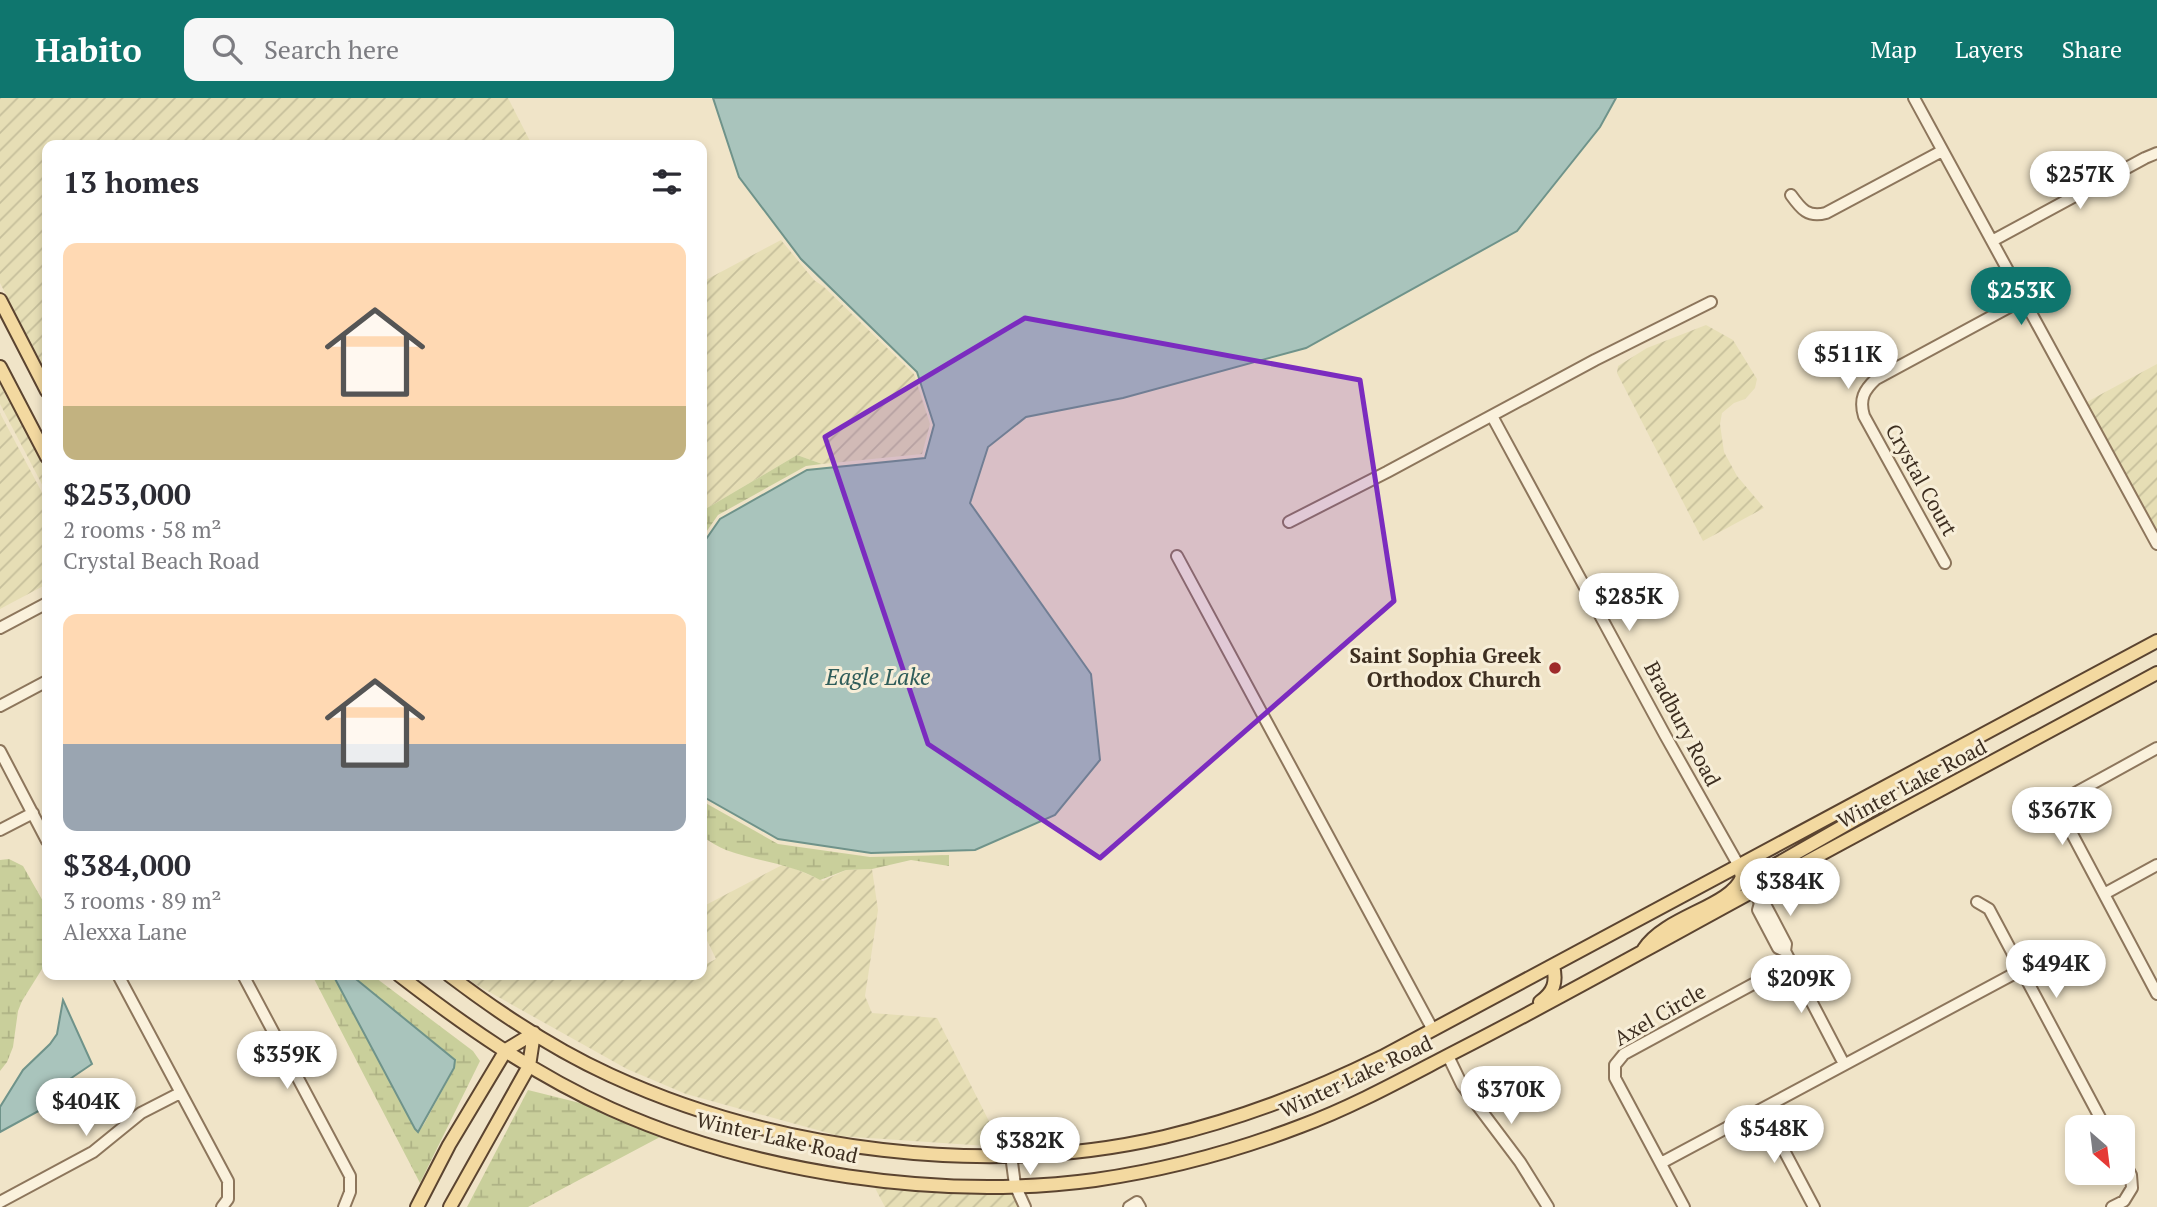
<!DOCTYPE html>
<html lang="en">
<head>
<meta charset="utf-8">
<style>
	:root { --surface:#fff; --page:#f7f7f7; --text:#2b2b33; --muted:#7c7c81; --accent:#0f766e }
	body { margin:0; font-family:"PT Serif",serif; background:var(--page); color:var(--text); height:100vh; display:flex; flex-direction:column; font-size:26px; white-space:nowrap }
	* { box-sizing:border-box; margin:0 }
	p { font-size:23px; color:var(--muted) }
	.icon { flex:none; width:38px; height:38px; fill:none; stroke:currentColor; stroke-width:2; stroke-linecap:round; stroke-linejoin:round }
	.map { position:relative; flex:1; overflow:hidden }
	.side { position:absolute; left:42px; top:42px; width:665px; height:840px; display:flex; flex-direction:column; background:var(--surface); border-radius:14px; box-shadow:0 4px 10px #0003 }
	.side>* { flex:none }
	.needle { width:46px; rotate:152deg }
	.buttons { position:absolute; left:2065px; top:1017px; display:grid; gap:14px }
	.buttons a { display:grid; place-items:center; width:70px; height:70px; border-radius:14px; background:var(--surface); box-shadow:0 4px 10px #0003; font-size:35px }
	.price { position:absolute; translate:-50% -60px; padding:0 16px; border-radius:24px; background:#fff; color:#222; font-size:23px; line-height:46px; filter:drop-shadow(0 2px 4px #0008) }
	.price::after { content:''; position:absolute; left:50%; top:42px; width:21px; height:16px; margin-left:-10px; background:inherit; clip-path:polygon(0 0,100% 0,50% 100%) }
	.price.selected { background:var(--accent); color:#fff }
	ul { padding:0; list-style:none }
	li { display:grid; align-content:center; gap:14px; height:371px; padding:0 21px }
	li span { display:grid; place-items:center; height:217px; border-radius:14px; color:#555 }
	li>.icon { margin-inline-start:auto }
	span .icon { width:126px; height:126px; fill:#fffc; stroke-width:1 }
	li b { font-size:30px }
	h2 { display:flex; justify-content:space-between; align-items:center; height:84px; padding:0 21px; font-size:30px }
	header { display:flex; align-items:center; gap:42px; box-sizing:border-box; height:98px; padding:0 35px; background:var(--accent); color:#fff }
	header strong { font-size:33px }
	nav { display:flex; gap:38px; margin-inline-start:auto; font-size:24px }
	.search { width:490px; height:63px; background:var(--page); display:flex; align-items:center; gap:18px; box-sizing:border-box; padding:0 24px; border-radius:14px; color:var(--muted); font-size:26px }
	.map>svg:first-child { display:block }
	.farmland { fill:url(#farmland-furrows) }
	.wetland { fill:url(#wetland-marsh) }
	.water { fill:#a9c4bc; stroke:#6f938a; stroke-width:2 }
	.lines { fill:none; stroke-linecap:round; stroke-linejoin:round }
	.minor-casing { stroke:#8d765c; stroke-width:14 }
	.major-casing { stroke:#5b4430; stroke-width:16 }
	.minor { stroke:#faf1dc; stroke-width:10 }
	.major { stroke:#f3d9a0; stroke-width:12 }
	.marked { fill:#7b2cbf; fill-opacity:0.2; stroke:#7b2cbf; stroke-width:5; stroke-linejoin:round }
	.poi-dot { fill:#9e2a2b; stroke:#f7eed8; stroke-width:2.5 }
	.labels { text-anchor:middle; stroke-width:6; stroke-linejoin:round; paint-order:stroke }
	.street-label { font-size:21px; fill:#3d2e20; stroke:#f7eed8 }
	.poi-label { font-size:21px; font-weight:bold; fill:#3d2e20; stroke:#f7eed8; text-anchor:end }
	.water-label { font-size:23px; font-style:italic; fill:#2f5d5a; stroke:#f7eed8 }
</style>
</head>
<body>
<header>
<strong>Habito</strong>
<div class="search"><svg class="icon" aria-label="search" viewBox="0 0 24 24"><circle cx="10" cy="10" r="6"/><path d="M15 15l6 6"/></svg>Search here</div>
<nav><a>Map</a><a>Layers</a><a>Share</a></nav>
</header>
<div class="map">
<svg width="2157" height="1109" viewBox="0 0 2157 1109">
	<defs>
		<pattern id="farmland-furrows" width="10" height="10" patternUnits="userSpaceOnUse" patternTransform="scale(1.75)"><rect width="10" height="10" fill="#e6deb5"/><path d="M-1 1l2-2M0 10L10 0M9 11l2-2" fill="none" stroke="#c6bf9b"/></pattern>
		<pattern id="wetland-marsh" width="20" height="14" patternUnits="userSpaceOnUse" patternTransform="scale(1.75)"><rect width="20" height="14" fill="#c9cf9b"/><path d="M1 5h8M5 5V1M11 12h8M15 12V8" fill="none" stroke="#aeb285"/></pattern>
	</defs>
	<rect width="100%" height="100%" fill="#f0e4c8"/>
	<path class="farmland" d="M0,0h508l24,47h-485v229l-47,-91z
		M781,142l33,40 10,7 90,87 16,50 -8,30 -100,10 -25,-9 -95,56v-229z
		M1706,227l27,15 24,39 -2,9 -10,11 -11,4 -12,10 -2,11 4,28 13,24 27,32 -61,33 -86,-168 1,-7 29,-18z
		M2157,266v170l-72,-131z
		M0,287l47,86v23l-47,-90z
		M0,315l47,89v82l-47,25z
		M784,766l39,17 23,-11 26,-1 6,41 -13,86 7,17 65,5 65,129 -163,-11 -153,-42 -59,-25 -152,-85 -11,-9h179l3,5 26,-1 10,-4h20v-9l14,-7 -14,-29v-23z
		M875,1090l61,5 79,2 5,12h-135z"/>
	<path class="wetland" d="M797,357l25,9 -16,2 -88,49 -16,23v-27z
		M702,703l76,43 92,13 79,-2v11l-38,-6 -39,9 -26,1 -26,10c-31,-17 -61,-18 -94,-30 -8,-3 -16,-9 -24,-13z
		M9,761l14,7 21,37 3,9v49l-25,40 -4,10 -5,36 -6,15 -7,9v-211z
		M312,877h21l82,154 5,1 4,-6 30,-55v-9l-103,-85h21l101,76 7,10 -60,122z
		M528,992l56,14 76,33 -132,70h-61z"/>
	<path class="water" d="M713,0h903l-16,29 -83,104 -211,117 -183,50 -97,19 -38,30 -18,56 121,171 9,86 -45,55 -80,35 -104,3 -93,-14 -76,-43v-251l18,-26 87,-49 118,-12 9,-33 -17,-53 -116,-113 -62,-82z
		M333,877h18l104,85 -1,8 -36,64 -3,-3z
		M63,902l29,64 -31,21 7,10 -68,37v-25l23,-37 27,-26 7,-10z"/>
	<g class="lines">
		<g class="minor-casing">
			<path id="minor" d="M1914,0l243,446
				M1791,97c10,14 17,23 35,18l116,-62
				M1992,143l153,-83 12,-5
				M1492,318l173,319 74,131
				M1289,424l98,-50 208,-112 116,-58
				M1177,458l256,474
				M1945,465l-81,-147c-5,-17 0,-26 12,-37l148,-80
				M0,530l47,-25
				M0,608l47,-25
				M2157,650l-89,49 -6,8v10l95,179
				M0,653l47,90
				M0,732l33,-17
				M2104,796l53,-29
				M1757,799l3,6 6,3 20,38 -1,7
				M1977,804l12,7 116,218
				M1760,805l-2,7 20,38 7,3 59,113
				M118,877l110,206v18l-6,8
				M243,877l107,201v16l-6,15
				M1448,958l14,29 58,77 28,45
				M1762,1011l52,98
				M1011,1057l4,30 10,22
				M1661,1065l360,-193
				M0,1104l93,-50 48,-39 39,-20
				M1129,1109l8,-5 3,5
				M1684,1109l-69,-129v-13l9,-11 168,-91
				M2112,1109l12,-6 8,-13 -1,-13 -8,-15"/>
		</g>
		<g class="major-casing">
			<path id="major" d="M0,202l47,91
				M0,269l47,90
				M1754,793l-3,-6 5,-9 119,-68c8,-6 11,-10 9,-20
				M1644,851c21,-33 87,-42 98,-72l-3,-11
				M399,877c66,51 136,100 212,134 143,64 328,92 484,71 69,-10 141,-29 206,-54 51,-19 100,-46 148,-71 75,-38 149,-79 222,-119 161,-89 324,-175 486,-263
				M449,877c50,38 104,74 161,100 165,76 377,103 554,62 76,-18 147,-45 218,-80l775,-416
				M1540,904c14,-10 17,-20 13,-36
				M417,1109l32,-62 57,-95 28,-17
				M450,1109l79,-141 5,-33"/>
		</g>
		<use href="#minor" class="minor"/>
		<use href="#major" class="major"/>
	</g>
	<path class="marked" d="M1025,220l335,62 34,221 -294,257 -172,-114 -103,-307z"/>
	<circle class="poi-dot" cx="1555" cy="570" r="7"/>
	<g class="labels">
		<g class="street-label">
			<text transform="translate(1921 382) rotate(61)" y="7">Crystal Court</text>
			<text transform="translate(1682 626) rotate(62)" y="7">Bradbury Road</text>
			<text transform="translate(1912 686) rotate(-28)" y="7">Winter Lake Road</text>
			<text transform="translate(1660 917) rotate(-30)" y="7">Axel Circle</text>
			<text transform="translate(1356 979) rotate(-25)" y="7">Winter Lake Road</text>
			<text transform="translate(777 1040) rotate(13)" y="7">Winter Lake Road</text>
		</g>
		<g class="poi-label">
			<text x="1541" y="565">Saint Sophia Greek<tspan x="1541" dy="24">Orthodox Church</tspan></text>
		</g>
		<g class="water-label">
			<text x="878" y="587">Eagle Lake</text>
		</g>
	</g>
</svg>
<div class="buttons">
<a><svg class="needle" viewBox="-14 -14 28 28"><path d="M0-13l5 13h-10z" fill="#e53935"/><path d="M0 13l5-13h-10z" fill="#7c7c81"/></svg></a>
</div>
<b class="price" style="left:2080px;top:113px">$257K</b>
<b class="price selected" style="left:2021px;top:229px">$253K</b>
<b class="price" style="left:1848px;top:293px">$511K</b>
<b class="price" style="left:1629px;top:535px">$285K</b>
<b class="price" style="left:2062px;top:749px">$367K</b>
<b class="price" style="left:1790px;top:820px">$384K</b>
<b class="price" style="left:2056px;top:902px">$494K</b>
<b class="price" style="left:1801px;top:917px">$209K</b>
<b class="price" style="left:287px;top:993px">$359K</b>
<b class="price" style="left:1511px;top:1028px">$370K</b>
<b class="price" style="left:86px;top:1040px">$404K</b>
<b class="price" style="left:1774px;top:1067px">$548K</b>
<b class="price" style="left:1030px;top:1079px">$382K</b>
<section class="side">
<h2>13 homes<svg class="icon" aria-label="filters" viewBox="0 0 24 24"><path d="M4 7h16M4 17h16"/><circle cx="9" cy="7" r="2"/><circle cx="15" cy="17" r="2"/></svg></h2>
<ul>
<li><span style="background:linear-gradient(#ffd9b3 75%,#c2b280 0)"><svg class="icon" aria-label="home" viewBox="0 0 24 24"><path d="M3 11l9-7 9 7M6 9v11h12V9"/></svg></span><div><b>$253,000</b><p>2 rooms · 58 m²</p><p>Crystal Beach Road</p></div></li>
<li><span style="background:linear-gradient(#ffd9b3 60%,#9aa5b1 0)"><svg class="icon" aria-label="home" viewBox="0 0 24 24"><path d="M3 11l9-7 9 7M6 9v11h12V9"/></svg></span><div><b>$384,000</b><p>3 rooms · 89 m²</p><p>Alexxa Lane</p></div></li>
</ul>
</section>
</div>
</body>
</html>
